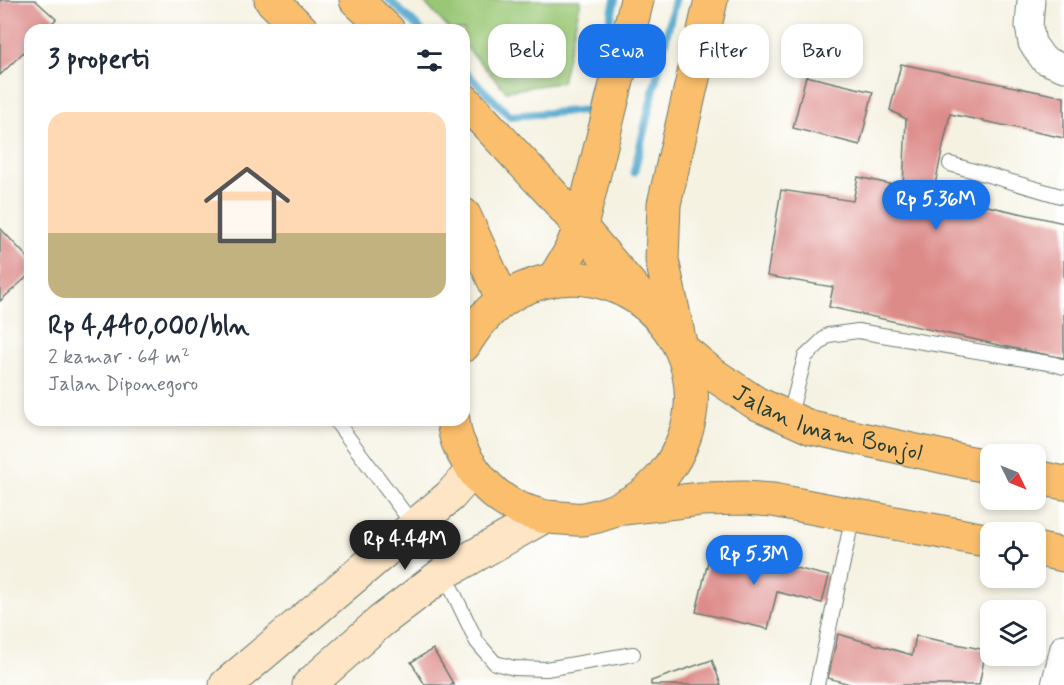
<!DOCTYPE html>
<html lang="id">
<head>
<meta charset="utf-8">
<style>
	:root { --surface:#fff; --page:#f2f2f3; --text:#1f2937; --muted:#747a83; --line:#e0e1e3; --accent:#1a73e8 }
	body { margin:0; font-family:Mynerve,sans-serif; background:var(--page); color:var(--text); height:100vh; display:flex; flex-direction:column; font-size:22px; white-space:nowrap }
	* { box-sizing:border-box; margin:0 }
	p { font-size:20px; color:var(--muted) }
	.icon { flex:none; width:33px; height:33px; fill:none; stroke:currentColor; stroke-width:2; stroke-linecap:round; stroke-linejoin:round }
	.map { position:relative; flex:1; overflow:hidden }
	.panel { position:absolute; left:24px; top:24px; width:446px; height:402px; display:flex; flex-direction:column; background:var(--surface); border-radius:18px; box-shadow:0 3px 9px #0003 }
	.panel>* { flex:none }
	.hud { position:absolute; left:488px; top:24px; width:486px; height:54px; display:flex; gap:12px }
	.needle { width:39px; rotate:133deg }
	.buttons { position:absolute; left:980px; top:444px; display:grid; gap:12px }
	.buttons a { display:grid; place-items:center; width:66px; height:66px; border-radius:12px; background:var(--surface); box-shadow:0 3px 9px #0003; font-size:30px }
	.price { position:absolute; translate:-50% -51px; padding:0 14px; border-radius:21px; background:var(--accent); color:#fff; font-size:20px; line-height:39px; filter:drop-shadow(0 2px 3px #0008) }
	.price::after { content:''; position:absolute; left:50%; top:36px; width:18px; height:14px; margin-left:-9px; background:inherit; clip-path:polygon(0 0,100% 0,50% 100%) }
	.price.on { background:#222; color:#fff }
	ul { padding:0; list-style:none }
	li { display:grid; align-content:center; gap:12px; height:318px; padding:0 24px }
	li+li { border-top:2px solid var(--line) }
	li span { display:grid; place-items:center; height:186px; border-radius:18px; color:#555 }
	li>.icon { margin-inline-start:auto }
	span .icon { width:108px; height:108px; fill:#fffc; stroke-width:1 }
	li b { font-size:26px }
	h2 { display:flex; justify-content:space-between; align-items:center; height:72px; padding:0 24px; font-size:26px }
	.pill { padding:0 21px; border-radius:18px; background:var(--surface); box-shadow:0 3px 9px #0003; font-size:21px; line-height:54px }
	.pill.on { background:var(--accent); color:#fff }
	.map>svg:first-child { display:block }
	.green { fill:#9ac775; stroke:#5c8254; stroke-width:1.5 }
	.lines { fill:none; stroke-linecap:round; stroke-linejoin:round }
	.stream { stroke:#4ea5ca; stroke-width:8 }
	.building { fill:#dd8b89 }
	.service-casing { stroke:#6a7c71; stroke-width:16 }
	.minor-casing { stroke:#6a7c71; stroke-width:29 }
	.secondary-casing { stroke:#6a7c71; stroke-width:35 }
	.primary-casing { stroke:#6a7c71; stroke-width:35 }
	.trunk-casing { stroke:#6a7c71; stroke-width:35 }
	.service { stroke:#fff; stroke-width:14 }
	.minor { stroke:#fff; stroke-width:27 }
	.secondary { stroke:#fde5c5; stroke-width:33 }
	.primary { stroke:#fabe6d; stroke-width:33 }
	.trunk { stroke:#fabe6d; stroke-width:33 }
	.labels { text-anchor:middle; stroke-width:4.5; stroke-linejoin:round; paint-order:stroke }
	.street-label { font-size:24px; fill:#1f3d34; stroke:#fff }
</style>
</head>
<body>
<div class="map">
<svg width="1064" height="685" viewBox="0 0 1064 685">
	<rect width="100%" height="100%" fill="#fff"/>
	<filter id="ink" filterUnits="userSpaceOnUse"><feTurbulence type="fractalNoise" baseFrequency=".0167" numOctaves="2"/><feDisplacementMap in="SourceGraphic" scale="12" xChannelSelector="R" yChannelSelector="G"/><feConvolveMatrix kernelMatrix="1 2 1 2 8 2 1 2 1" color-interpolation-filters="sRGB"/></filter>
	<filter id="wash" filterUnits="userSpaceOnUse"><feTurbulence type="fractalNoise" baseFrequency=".008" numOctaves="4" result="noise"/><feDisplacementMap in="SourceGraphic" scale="24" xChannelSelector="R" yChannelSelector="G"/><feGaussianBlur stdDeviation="1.35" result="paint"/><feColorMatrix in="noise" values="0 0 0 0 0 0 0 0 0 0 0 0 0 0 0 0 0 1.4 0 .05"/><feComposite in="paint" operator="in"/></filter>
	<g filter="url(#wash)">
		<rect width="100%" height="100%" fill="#f5f2e2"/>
		<path class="green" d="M422,0h159l-19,82 -56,9 -42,-46v-15h-14z"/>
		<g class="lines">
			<path class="stream" d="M389,0l32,30
				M464,71l46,45 79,-6 26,-110
				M634,172l41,-172"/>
		</g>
		<g id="blocks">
			<path class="building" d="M0,0h35l21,19 -10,11h-16v16l-30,29z
				M901,64l163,33v41l-114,-24 -17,80 131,29v135l-52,-10 -183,-41 4,-20 -66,-11 14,-86 72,11 5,-24 45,10 3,-68 -16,-9z
				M806,76l67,16 -13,53 -67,-17z
				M0,228l30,32v14l-30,27z
				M763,547l23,5 -3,13 46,11 -7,27 -45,-11 -9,37 -72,-17 15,-63 49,11z
				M838,634l74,21 4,-19 70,14 -7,35h-126l-25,-7z
				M433,649l21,36h-29l-14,-23z
				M712,660l9,25h-70v-4z"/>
		</g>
	</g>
	<g filter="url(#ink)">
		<use href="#blocks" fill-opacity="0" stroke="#6a7c71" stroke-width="1.5"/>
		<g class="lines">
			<g class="service-casing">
				<path id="service" d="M950,164l114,33
					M789,418l16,-61 23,-22 30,-4 196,33 10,3
					M335,420l79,106
					M444,573l33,69 18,21 19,5 32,1 87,-15
					M817,685l36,-170"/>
			</g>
			<g class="minor-casing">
				<path id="minor" d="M1031,0l-2,26 3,17 12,17 20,8
					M1055,685l9,-37"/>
			</g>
			<g class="secondary-casing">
				<path id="secondary" d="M226,685l224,-189 23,-26
					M309,685l71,-63 64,-49 99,-56"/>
			</g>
			<g class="primary-casing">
				<path id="primary" d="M553,280l16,-26 12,-28 56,-226
					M681,348l-19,-88 2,-56 47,-204"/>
			</g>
			<g class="trunk-casing">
				<g id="trunk">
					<path d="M271,0l31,30"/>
					<path d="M356,0l32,30"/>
					<path d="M464,100l89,95 86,100"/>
					<path d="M464,215l39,85"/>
					<path id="s1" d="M681,348l30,25 45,30 56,25 178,39"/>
					<path d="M453,420c1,7 2,15 5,22 11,27 33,54 60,66 6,3 14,5 21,7 7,3 15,2 22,3 7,0 16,2 23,1 17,-3 36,-10 51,-19 23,-14 40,-37 49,-62 33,-89 -50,-179 -141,-156 -15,4 -29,10 -41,19 -17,13 -27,26 -38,44"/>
					<path d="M1035,477l29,6"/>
					<path d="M624,508l77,-9 43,-1 29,2 217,41"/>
					<path d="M1035,549l29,6"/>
				</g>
			</g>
			<use href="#service" class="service"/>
			<use href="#minor" class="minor"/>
			<use href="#secondary" class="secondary"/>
			<use href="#primary" class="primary"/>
			<use href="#trunk" class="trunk"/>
		</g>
	</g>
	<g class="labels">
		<g class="street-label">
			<text dy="8" stroke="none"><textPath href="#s1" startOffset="168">Jalan Imam Bonjol</textPath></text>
		</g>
	</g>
</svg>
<div class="buttons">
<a><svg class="needle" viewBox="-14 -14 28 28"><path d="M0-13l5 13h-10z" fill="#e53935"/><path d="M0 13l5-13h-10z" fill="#747a83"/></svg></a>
<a><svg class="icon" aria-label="locate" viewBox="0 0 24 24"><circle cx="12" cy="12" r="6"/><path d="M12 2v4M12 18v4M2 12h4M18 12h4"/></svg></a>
<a><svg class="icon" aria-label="layers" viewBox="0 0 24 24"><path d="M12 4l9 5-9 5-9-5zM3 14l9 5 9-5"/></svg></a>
</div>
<b class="price" style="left:936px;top:231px">Rp 5.36M</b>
<b class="price on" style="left:405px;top:571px">Rp 4.44M</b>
<b class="price" style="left:754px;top:586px">Rp 5.3M</b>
<div class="hud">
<a class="pill">Beli</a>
<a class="pill on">Sewa</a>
<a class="pill">Filter</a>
<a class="pill">Baru</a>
</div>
<section class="panel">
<h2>3 properti<svg class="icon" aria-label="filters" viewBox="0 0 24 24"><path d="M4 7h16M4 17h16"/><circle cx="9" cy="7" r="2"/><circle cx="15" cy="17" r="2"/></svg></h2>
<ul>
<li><span style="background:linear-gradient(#ffd9b3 65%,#c2b280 0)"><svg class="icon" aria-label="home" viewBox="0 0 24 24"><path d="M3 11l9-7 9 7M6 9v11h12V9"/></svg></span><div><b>Rp 4,440,000/bln</b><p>2 kamar · 64 m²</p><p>Jalan Diponegoro</p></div></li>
</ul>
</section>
</div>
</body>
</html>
